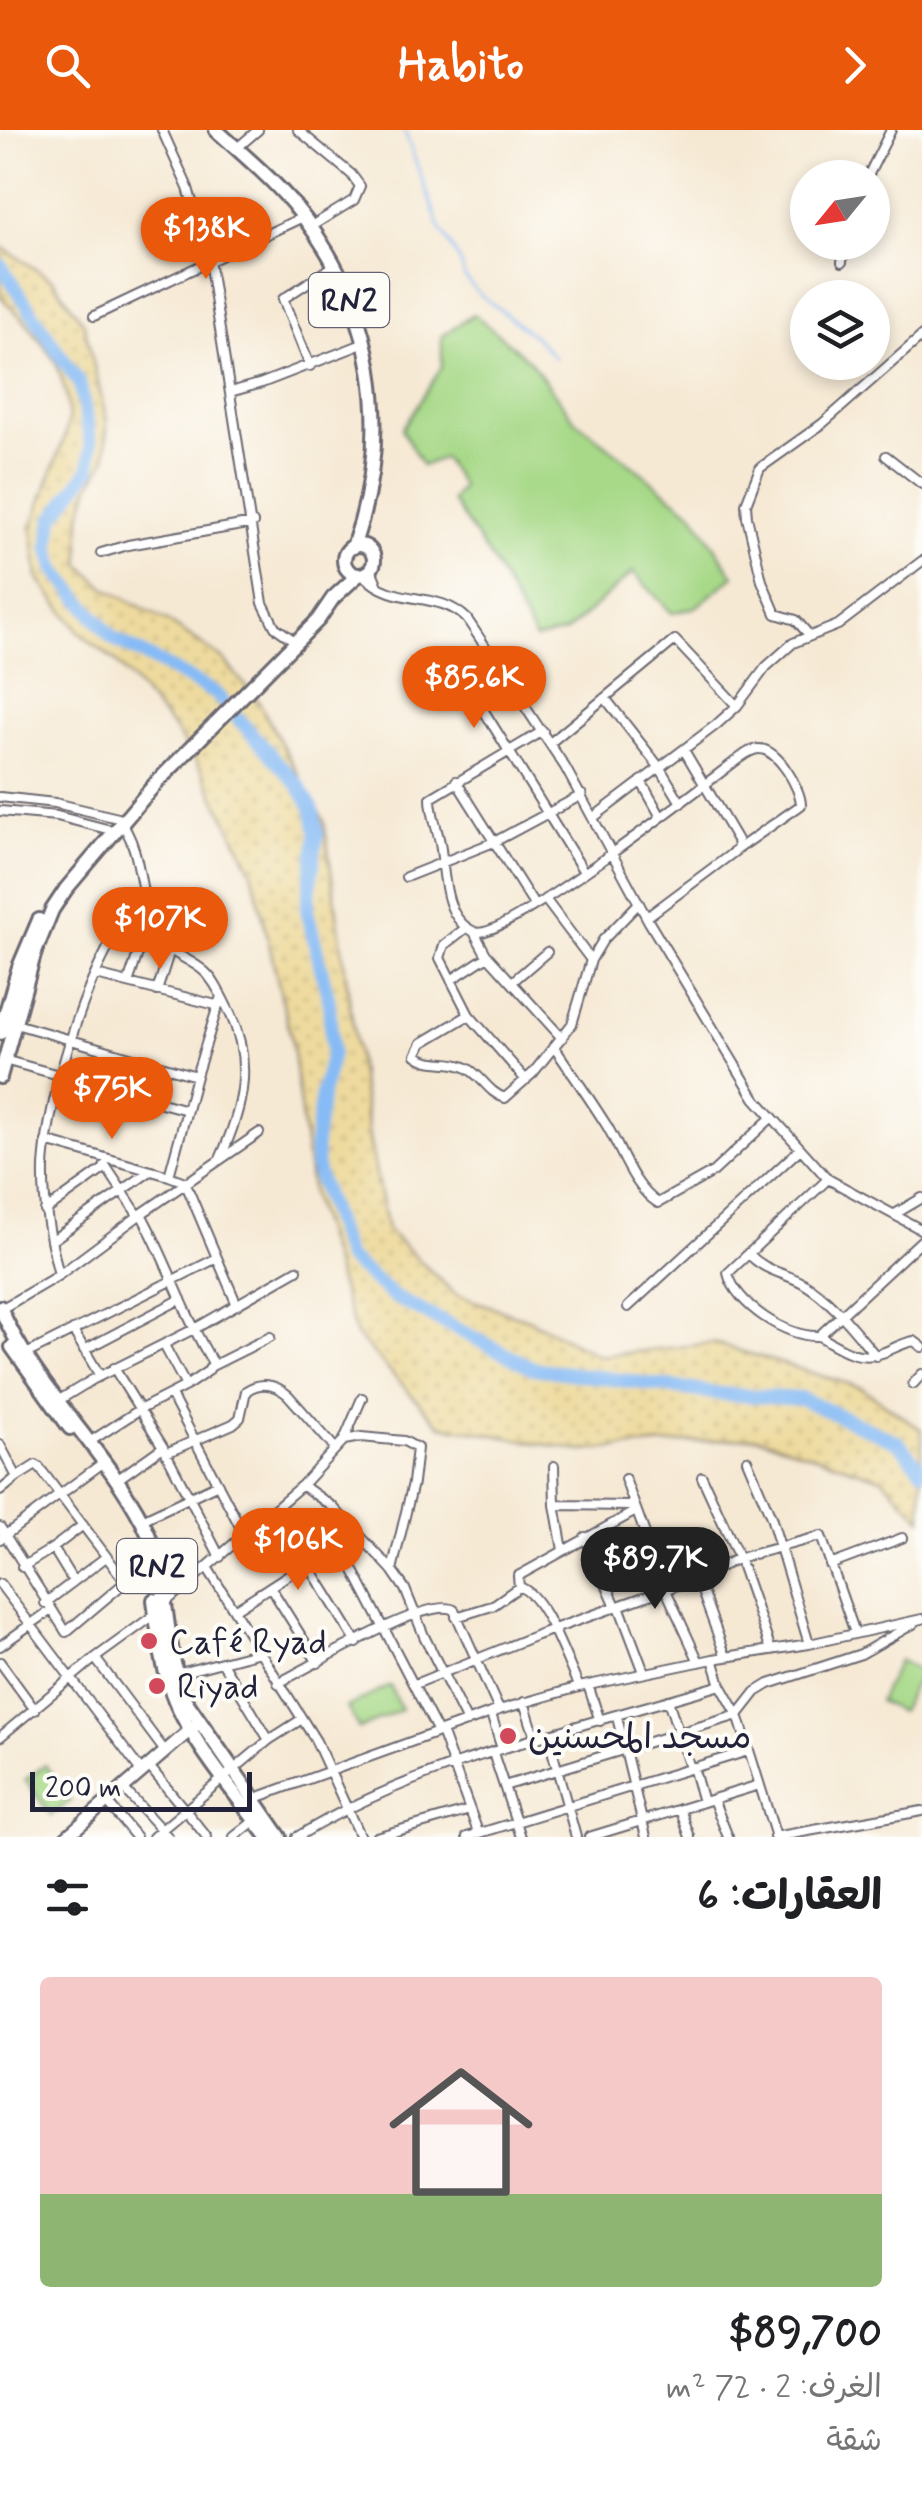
<!DOCTYPE html>
<html lang="ar">
<head>
<meta charset="utf-8">
<style>
	:root { --surface:#fff; --page:#f2f2f2; --text:#202124; --muted:#757577; --accent:#ea580c }
	body { margin:0; font-family:Mynerve,"Playpen Sans Arabic",sans-serif; background:var(--page); color:var(--text); direction:rtl; height:100vh; display:flex; flex-direction:column; font-size:38px; white-space:nowrap }
	* { box-sizing:border-box; margin:0 }
	p { font-size:32px; color:var(--muted) }
	.icon { flex:none; width:55px; height:55px; fill:none; stroke:currentColor; stroke-width:2; stroke-linecap:round; stroke-linejoin:round }
	.map { position:relative; height:1707px; overflow:hidden; direction:ltr }
	.details { display:flex; flex-direction:column; background:var(--surface); flex:1 }
	.details>* { flex:none }
	.needle { width:65px; rotate:240deg }
	.buttons { position:absolute; left:790px; top:30px; display:grid; gap:20px }
	.buttons a { display:grid; place-items:center; width:100px; height:100px; border-radius:50%; background:var(--surface); box-shadow:0 5px 15px #0003; font-size:50px }
	.scale { position:absolute; left:30px; bottom:25px; width:222px; box-sizing:border-box; padding-left:10px; border:5px solid #22223b; border-top:0; font-size:28px; line-height:35px; white-space:nowrap; color:#22223b; -webkit-text-stroke:8px #fdfcf7; paint-order:stroke }
	.price { position:absolute; translate:-50% -85px; padding:0 22px; border-radius:35px; background:var(--accent); color:#fff; font-size:32px; line-height:65px; filter:drop-shadow(0 2px 5px #0008) }
	.price::after { content:''; position:absolute; left:50%; top:60px; width:30px; height:22px; margin-left:-15px; background:inherit; clip-path:polygon(0 0,100% 0,50% 100%) }
	.price.selected { background:#222; color:#fff }
	ul { padding:0; list-style:none }
	li { display:grid; align-content:center; gap:20px; height:530px; padding:0 40px }
	li span { display:grid; place-items:center; height:310px; border-radius:10px; color:#555 }
	li>.icon { margin-inline-start:auto }
	span .icon { width:180px; height:180px; fill:#fffc; stroke-width:1 }
	li b { font-size:42px }
	h2 { display:flex; justify-content:space-between; align-items:center; height:120px; padding:0 40px; font-size:42px }
	header { display:flex; justify-content:space-between; align-items:center; height:130px; padding:0 40px; background:var(--accent); color:#fff; font-size:45px; font-weight:700 }
	.map>svg:first-child { display:block }
	.green { fill:#a7d988; stroke:#647e62; stroke-width:2.5 }
	.sand { fill:url(#sand-dots); stroke:#887e6c; stroke-width:2.5 }
	.lines { fill:none; stroke-linecap:round; stroke-linejoin:round }
	.stream { stroke:#86bbf5; stroke-width:2.5 }
	.river { stroke:#86bbf5; stroke-width:14 }
	.street-casing { stroke:#6c6871; stroke-width:12 }
	.secondary-casing { stroke:#6c6871; stroke-width:16 }
	.primary-casing { stroke:#6c6871; stroke-width:18 }
	.street { stroke:#fff; stroke-width:8 }
	.secondary { stroke:#fff; stroke-width:11 }
	.primary { stroke:#fff; stroke-width:12 }
	.poi-dot { fill:#d1495b; stroke:#fdfcf7; stroke-width:4 }
	.labels { text-anchor:middle; stroke-width:8; stroke-linejoin:round; paint-order:stroke }
	.shield { fill:#fdfcf7; stroke:#646373; stroke-width:2.5 }
	.shield-label { font-size:32px; font-weight:bold; fill:#22223b }
	.poi-label { font-size:35px; fill:#22223b; stroke:#fdfcf7; text-anchor:start }
</style>
</head>
<body>
<header><svg class="icon" aria-label="forward" viewBox="0 0 24 24"><path d="M9 5l7 7-7 7"/></svg>Habito<svg class="icon" aria-label="search" viewBox="0 0 24 24"><circle cx="10" cy="10" r="6"/><path d="M15 15l6 6"/></svg></header>
<div class="map">
<svg width="922" height="1707" viewBox="0 0 922 1707">
	<defs>
		<pattern id="sand-dots" width="8" height="8" patternUnits="userSpaceOnUse" patternTransform="scale(2.5)"><rect width="8" height="8" fill="#eeda9e"/><path d="M2 2h.1M6 6h.1" fill="none" stroke="#ccbb89" stroke-width="1.8" stroke-linecap="round"/></pattern>
	</defs>
	<rect width="100%" height="100%" fill="#fdfcf7"/>
	<filter id="ink" filterUnits="userSpaceOnUse"><feTurbulence type="fractalNoise" baseFrequency=".01" numOctaves="2"/><feDisplacementMap in="SourceGraphic" scale="20" xChannelSelector="R" yChannelSelector="G"/><feConvolveMatrix kernelMatrix="1 2 1 2 8 2 1 2 1" color-interpolation-filters="sRGB"/></filter>
	<filter id="wash" filterUnits="userSpaceOnUse"><feTurbulence type="fractalNoise" baseFrequency=".0048" numOctaves="4" result="noise"/><feDisplacementMap in="SourceGraphic" scale="40" xChannelSelector="R" yChannelSelector="G"/><feGaussianBlur stdDeviation="2.25" result="paint"/><feColorMatrix in="noise" values="0 0 0 0 0 0 0 0 0 0 0 0 0 0 0 0 0 1.4 0 .05"/><feComposite in="paint" operator="in"/></filter>
	<g filter="url(#wash)">
		<rect width="100%" height="100%" fill="#f6e9d4"/>
		<path class="green" d="M474,184l56,47 45,59 119,94 40,62 -38,31 -24,6 -39,-41 -67,60 -31,7 -42,-77 -41,-61 10,-15 -19,-28 -21,8 -20,-37 40,-62v-31z
			M899,1530l21,12 -20,40 -21,-11z
			M390,1556l11,24 -42,19 -12,-22z
			M45,1635l25,36 -19,14 -26,-35z"/>
		<path class="sand" d="M0,116l54,35 30,43 23,97 -1,38 -16,27 -9,29 -1,49 24,23 63,34 56,38 35,42 66,120 45,317 18,92 69,65 72,24 71,37 115,-13 148,45 60,42v89l-40,-41 -125,-41 -176,14 -141,-26 -84,-90 -44,-138 -21,-159 -39,-167 -51,-102 -26,-39 -60,-69 -34,-27 -43,-56 -6,-51 33,-91 4,-18 -3,-24 -10,-32 -28,-38 -28,-28z"/>
		<g class="lines">
			<path class="stream" d="M404,0l36,98 19,32 5,16 12,15 60,47 19,20"/>
			<path class="river" d="M0,134l80,121 11,59 -1,24 -37,51 -4,27 6,23 57,69 103,55 84,93 13,22 5,25 -10,77 22,91 3,52 -10,40 -7,50 2,29 29,85 48,40 139,71 188,26 81,5 96,43 24,28"/>
		</g>
	</g>
	<g filter="url(#ink)">
		<g class="lines">
			<g class="street-casing">
				<path id="street" d="M162,0l26,58 21,72 54,343 12,24 21,15
					M298,0l53,44 9,12 -6,14 -44,27
					M237,18l21,-18
					M867,48l24,-48
					M842,132l3,-20
					M94,186l209,-99
					M310,236l-27,-67 52,-34
					M230,262l32,-9 103,-40
					M886,326l36,28
					M101,423l27,-8 125,-22
					M371,439l7,17
					M363,445c32,33 74,14 104,44l98,148 84,155 106,176 73,81 94,51
					M809,505l-13,-15 -20,-6 -14,-33 -15,-64 -1,-13 14,-36 62,-44 100,-88
					M493,526l-23,18 14,37 100,161
					M605,568l55,70 21,35
					M543,601l-112,67c0,15 6,30 9,45 5,27 2,76 35,89 27,10 230,-148 262,-172 7,-5 14,-11 22,-11 19,0 42,40 42,56l-63,44
					M550,613l125,-103 62,66
					M456,651l78,124
					M641,651l20,36
					M0,667l55,6 63,15c27,33 19,81 38,117 10,18 34,23 49,37 11,10 17,26 24,39 25,52 14,97 -9,148
					M0,681l57,5 50,13
					M594,687l122,-92 21,-19 29,-39 27,-24 45,-18 84,-64
					M406,747l88,-35 88,-47
					M545,769l46,61
					M647,787l91,-68 -1,-9 -53,-90
					M467,797l-23,18 -4,13 29,57 57,65
					M474,802l12,22 76,84
					M96,845l120,30
					M451,850l37,-24
					M512,852l35,-30
					M128,853l21,-62
					M157,861l13,-41
					M469,885l-47,28 -6,12c15,12 32,4 49,12 16,7 23,26 40,31l28,-25 39,-49 19,-64 12,-20 36,-37
					M12,893l184,53 25,-80
					M554,917c18,26 36,52 53,79 15,25 26,61 51,77l55,-31 58,-54
					M4,930l183,50 -18,66 16,6 52,123
					M187,980l9,-34
					M46,1011l123,35
					M105,1035l33,50
					M828,1049l-100,94c7,31 59,65 91,63l103,-96
					M45,1081l60,-43
					M895,1084l27,-16
					M51,1111l98,-69
					M748,1123c16,18 35,19 55,30 29,17 51,47 73,73
					M59,1145c-9,-36 -16,-70 -15,-107 3,-69 48,-225 101,-271
					M628,1177l171,-157
					M1,1179l58,-34 82,-61
					M73,1200l27,46
					M819,1206c20,11 39,26 63,17 11,-4 20,-10 32,-12l8,6
					M84,1220l97,-51
					M26,1224l191,-96
					M212,1236l58,-29
					M114,1238l49,79 57,110
					M913,1254l9,-10
					M186,1256l22,-15 5,-8c-29,-47 -45,-101 -72,-149l118,-81
					M171,1265l74,141
					M56,1272l36,-22 104,-52 101,-58
					M344,1310l18,-42
					M91,1311l48,-31 47,-24 -22,-41
					M0,1315l17,32 -17,14
					M166,1323l67,-29 7,-6 6,-27c14,-10 29,-7 42,4l47,53
					M747,1330l24,57 38,127
					M554,1336l1,39 8,45
					M17,1347l19,-12 3,2 86,114
					M702,1347l37,81 32,92
					M118,1349l45,-32
					M625,1349l40,109 34,74
					M302,1355l31,22 59,63 13,19 19,47 43,86
					M555,1375l77,1
					M142,1390l76,-36
					M0,1397l66,105 89,-75
					M605,1398l10,25 33,-13
					M353,1399l-14,13 99,190
					M585,1407l31,69
					M0,1409l104,-77
					M53,1418l30,-23
					M308,1434l49,79
					M830,1435l72,-27
					M22,1437l31,-19 20,33
					M207,1437l109,174 44,96
					M697,1448l29,79
					M0,1454l141,187
					M519,1457l-1,-11 116,-64
					M271,1458l47,75
					M166,1472l136,-117 42,-45 17,-3 43,4 13,7 -4,35 -21,87
					M45,1473l61,-46
					M619,1476l25,66
					M234,1480l105,-68
					M456,1487l36,-11 27,-19c25,6 48,76 60,100
					M0,1516l51,-36
					M95,1528l69,92
					M713,1529l8,26 17,30 38,122
					M0,1532l35,48
					M223,1534l46,76
					M176,1544l84,-22
					M278,1553c31,-15 150,-88 176,-73l45,100
					M415,1554l122,-49 160,-57 42,-20 82,-22 34,97
					M588,1555l12,36
					M668,1570l22,68
					M524,1572l12,38
					M491,1584l11,35
					M617,1587l29,120
					M441,1601l37,101
					M548,1606l28,101
					M0,1607l95,-79 62,-45
					M493,1623l28,84
					M148,1635l59,72
					M693,1637l10,35
					M504,1656l234,-71 18,-23 13,-8 92,-30 52,-30
					M122,1657l46,50
					M253,1669l246,-89 80,-23 134,-28 96,-15 113,-25
					M713,1669l15,38
					M107,1672l29,35
					M680,1679l10,28
					M153,1707l116,-97 33,-21
					M234,1707l24,-19
					M297,1707c120,-75 288,-111 424,-152
					M376,1707l94,-27
					M467,1707l281,-86
					M589,1707l170,-52
					M774,1707l148,-26"/>
			</g>
			<g class="secondary-casing">
				<path id="secondary" d="M66,1707l129,-111"/>
			</g>
			<g class="primary-casing">
				<path id="primary" d="M216,0c27,24 55,48 78,75 81,98 101,223 59,342
					M344 430a15 15 0 1 1 30 0a15 15 0 1 1-30 0Z
					M0,903l19,-66 20,-47
					M0,947l34,-122 18,-45 14,-21 90,-106 162,-163 15,-22 25,-23
					M0,1177c33,79 103,139 143,216 28,54 19,121 42,177l95,137
					M12,1217l58,81
					M154,1470c4,30 7,63 18,93 17,47 65,103 96,144"/>
			</g>
			<use href="#street" class="street"/>
			<use href="#secondary" class="secondary"/>
			<use href="#primary" class="primary"/>
		</g>
	</g>
	<g class="poi-dot">
		<circle cx="149" cy="1511" r="10"/>
		<circle cx="157" cy="1556" r="10"/>
		<circle cx="508" cy="1606" r="10"/>
	</g>
	<g class="labels">
		<g class="shield">
			<rect x="309" y="143" width="80" height="54" rx="8"/>
			<rect x="117" y="1409" width="80" height="54" rx="8"/>
		</g>
		<g class="shield-label">
			<text x="349" y="181">RN2</text>
			<text x="157" y="1447">RN2</text>
		</g>
		<g class="poi-label">
			<text x="169" y="1523">Café Ryad</text>
			<text x="177" y="1568">Riyad</text>
			<text x="528" y="1618">مسجد المحسنين</text>
		</g>
	</g>
</svg>
<div class="buttons">
<a><svg class="needle" viewBox="-14 -14 28 28"><path d="M0-13l5 13h-10z" fill="#e53935"/><path d="M0 13l5-13h-10z" fill="#757577"/></svg></a>
<a><svg class="icon" aria-label="layers" viewBox="0 0 24 24"><path d="M12 4l9 5-9 5-9-5zM3 14l9 5 9-5"/></svg></a>
</div>
<div class="scale">200 m</div>
<b class="price" style="left:206px;top:152px">$138K</b>
<b class="price" style="left:474px;top:601px">$85.6K</b>
<b class="price" style="left:160px;top:842px">$107K</b>
<b class="price" style="left:112px;top:1012px">$75K</b>
<b class="price" style="left:298px;top:1463px">$106K</b>
<b class="price selected" style="left:655px;top:1482px">$89.7K</b>
</div>
<section class="details">
<h2>العقارات: 6<svg class="icon" aria-label="filters" viewBox="0 0 24 24"><path d="M4 7h16M4 17h16"/><circle cx="9" cy="7" r="2"/><circle cx="15" cy="17" r="2"/></svg></h2>
<ul>
<li><span style="background:linear-gradient(#f6c9c9 70%,#8fb573 0)"><svg class="icon" aria-label="home" viewBox="0 0 24 24"><path d="M3 11l9-7 9 7M6 9v11h12V9"/></svg></span><div><b>$89,700</b><p>الغرف: 2 · 72 m²</p><p>شقة</p></div></li>
</ul>
</section>
</body>
</html>
